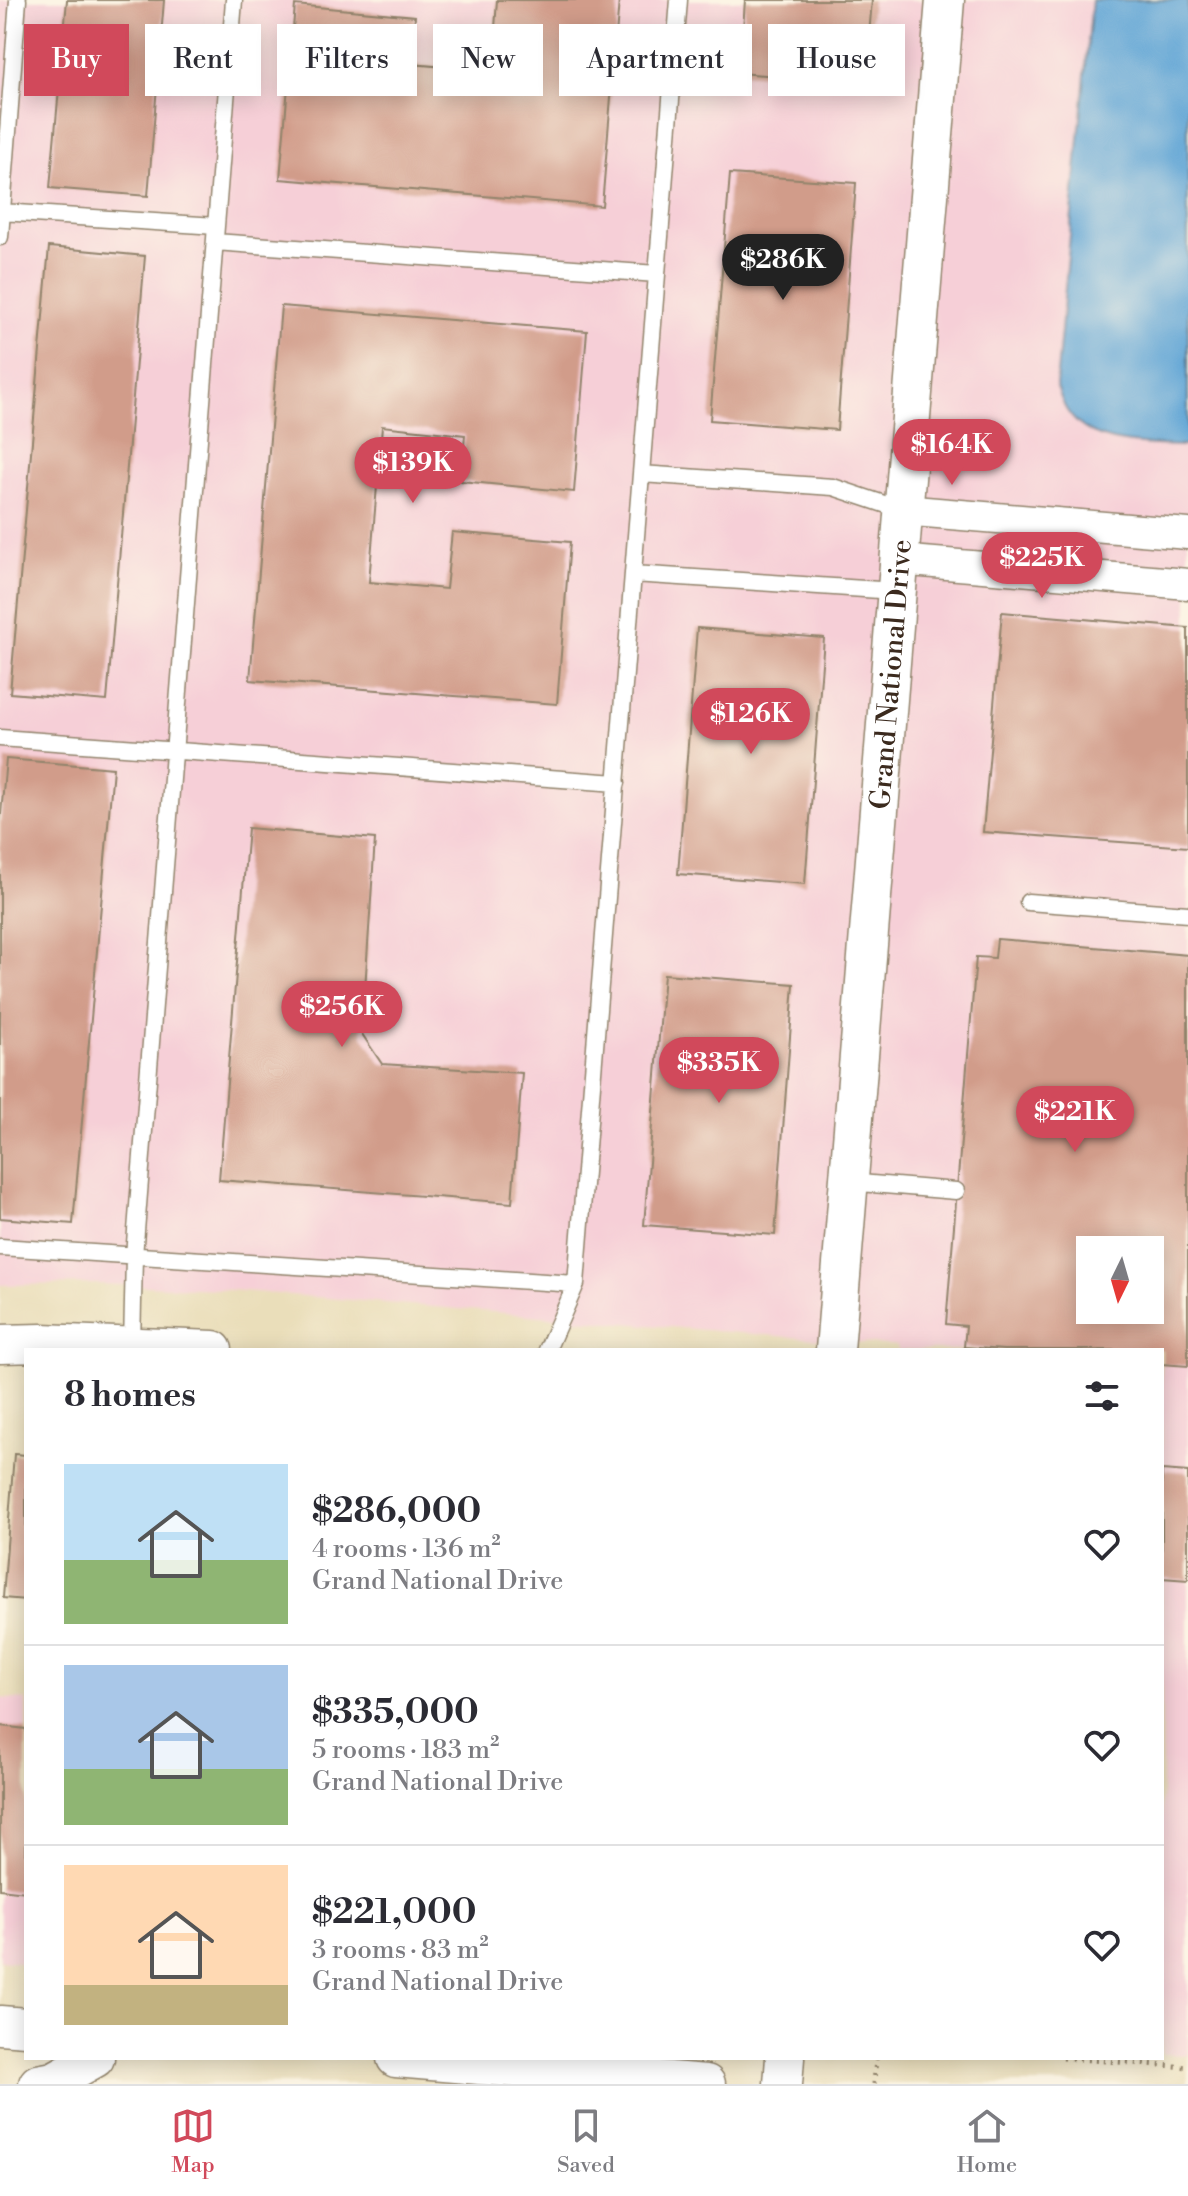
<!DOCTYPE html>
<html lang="en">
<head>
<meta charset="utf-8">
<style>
	:root { --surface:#fff; --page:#f2f2f3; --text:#2b2b33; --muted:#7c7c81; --line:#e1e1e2; --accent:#d1495b }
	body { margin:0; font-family:"Libre Bodoni",serif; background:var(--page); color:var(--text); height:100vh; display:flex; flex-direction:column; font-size:30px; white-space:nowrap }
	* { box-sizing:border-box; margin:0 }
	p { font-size:26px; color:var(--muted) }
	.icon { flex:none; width:44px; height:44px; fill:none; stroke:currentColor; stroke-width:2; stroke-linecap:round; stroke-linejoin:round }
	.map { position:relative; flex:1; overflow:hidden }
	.panel { position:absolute; left:24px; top:1348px; width:1140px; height:712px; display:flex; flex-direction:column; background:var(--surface); border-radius:0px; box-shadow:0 4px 20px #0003 }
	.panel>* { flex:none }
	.banner { position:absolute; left:24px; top:24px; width:1140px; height:72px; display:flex; gap:16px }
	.needle { width:52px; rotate:185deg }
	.controls { position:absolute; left:1076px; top:1236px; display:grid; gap:16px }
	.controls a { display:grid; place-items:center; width:88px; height:88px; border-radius:0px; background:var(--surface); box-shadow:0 4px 20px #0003; font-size:40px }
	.price { position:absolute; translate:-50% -68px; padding:0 18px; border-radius:28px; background:var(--accent); color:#fff; font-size:26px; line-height:52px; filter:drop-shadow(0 2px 4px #0008) }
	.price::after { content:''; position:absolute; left:50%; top:48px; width:24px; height:18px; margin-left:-12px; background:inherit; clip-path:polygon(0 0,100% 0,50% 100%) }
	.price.selected { background:#222; color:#fff }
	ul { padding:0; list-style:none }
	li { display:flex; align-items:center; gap:24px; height:200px; padding:0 40px }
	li+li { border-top:2px solid var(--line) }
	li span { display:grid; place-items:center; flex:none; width:224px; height:160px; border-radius:0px; color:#555 }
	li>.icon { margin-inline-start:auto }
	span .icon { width:96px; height:96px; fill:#fffc; stroke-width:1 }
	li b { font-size:34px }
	h2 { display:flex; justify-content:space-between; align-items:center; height:96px; padding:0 40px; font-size:34px }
	.tag { padding:0 28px; border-radius:0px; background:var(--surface); box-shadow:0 4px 20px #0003; font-size:28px; line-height:72px }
	.tag.selected { background:var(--accent); color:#fff }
	.tab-bar { display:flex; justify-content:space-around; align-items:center; height:112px; border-top:2px solid var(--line); background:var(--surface); font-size:22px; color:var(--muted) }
	.tab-bar a { display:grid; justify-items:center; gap:4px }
	.tab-bar .selected { color:var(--accent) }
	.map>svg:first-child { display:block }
	.built { fill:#f6cfd7; fill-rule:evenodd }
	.water { fill:#60a5d6; stroke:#4e687a; stroke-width:2 }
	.building { fill:#d19c8a; fill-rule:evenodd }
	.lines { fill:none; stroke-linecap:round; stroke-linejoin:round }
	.service-casing { stroke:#92846c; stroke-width:19 }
	.minor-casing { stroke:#92846c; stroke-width:33 }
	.tertiary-casing { stroke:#92846c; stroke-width:41 }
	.path { stroke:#92846c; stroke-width:5; stroke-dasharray:2 6; stroke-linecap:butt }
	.service { stroke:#fff; stroke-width:16 }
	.minor { stroke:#fff; stroke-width:30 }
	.tertiary { stroke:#fff; stroke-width:38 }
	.labels { text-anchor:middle; stroke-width:7; stroke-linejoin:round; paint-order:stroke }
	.street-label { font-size:28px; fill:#3b2a1e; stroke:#fcf5e5 }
</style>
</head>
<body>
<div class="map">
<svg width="1188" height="2084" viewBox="0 0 1188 2084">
	<rect width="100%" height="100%" fill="#fcf5e5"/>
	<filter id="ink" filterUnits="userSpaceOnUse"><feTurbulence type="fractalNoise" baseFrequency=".0125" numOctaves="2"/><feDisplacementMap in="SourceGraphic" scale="16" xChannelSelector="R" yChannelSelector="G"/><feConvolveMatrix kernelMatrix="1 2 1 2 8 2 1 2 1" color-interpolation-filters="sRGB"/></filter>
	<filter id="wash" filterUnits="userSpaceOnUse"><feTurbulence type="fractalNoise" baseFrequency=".006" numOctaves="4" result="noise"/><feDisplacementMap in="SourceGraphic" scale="32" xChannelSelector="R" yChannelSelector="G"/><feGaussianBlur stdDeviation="1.8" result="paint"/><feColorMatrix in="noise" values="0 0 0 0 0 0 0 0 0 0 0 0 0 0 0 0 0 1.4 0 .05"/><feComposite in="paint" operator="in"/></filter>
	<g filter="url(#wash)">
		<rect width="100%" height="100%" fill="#eadeba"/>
		<path class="built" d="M0,0h1188v2055l-26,-1v-704h-264l-1,-4 -677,-57 -123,-5 -97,1zM1090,1250h60v60h-60z
			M0,1698l26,2v263l-26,-3z"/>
		<path class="water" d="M1092,0h96v446c-40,-2 -98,3 -122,-37 -4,-7 -7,-17 -10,-24z"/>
		<g id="blocks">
			<path class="building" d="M67,0h97l-16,196 -98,-8z
				M497,0h122l-17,206 -322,-27 15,-174 120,11 -4,48 81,7z
				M745,0h127l-7,83 -125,-10z
				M730,174l126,9 -19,247 -127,-10z
				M49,247l96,9 -38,445 -97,-8z
				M281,306l306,25 -13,161 -113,-11 4,-46 -83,-9 -13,156 77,7 6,-57 118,10 -13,162 -307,-24z
				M1002,612l186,16v219l-205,-15z
				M697,628l127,10 -19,246 -127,-10z
				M6,759l107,9 -40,456 -73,-6v-393z
				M248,828l127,11 -13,195 20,30 140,9 -10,130 -293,-23z
				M997,939l191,16v411l-26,-2v-14h-158l-40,-3 2,-21 -20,-2 30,-367 19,1zM1090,1250h60v60h-60z
				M664,974l130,10 -19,251 -131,-10z
				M14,1454l12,1v145l-23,-2z
				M1162,1470l26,2v108l-26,-2z
				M0,1726l26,3v163l-26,-3z"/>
		</g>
	</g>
	<g filter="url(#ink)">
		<use href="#blocks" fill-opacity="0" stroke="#92846c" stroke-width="2"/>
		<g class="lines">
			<g class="service-casing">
				<path id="service" d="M2,212l214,14
					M0,237l18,-237
					M215,242l442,32
					M641,474l192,13 69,23
					M633,574l262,17
					M0,738l617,45
					M1028,902l160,12
					M848,1182l108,9
					M0,1247l576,37
					M132,1346l2,-90 100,-1256
					M547,1350l29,-66 103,-1284"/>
			</g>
			<g class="minor-casing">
				<path id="minor" d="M902,510l286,24
					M898,560l290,24"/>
			</g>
			<g class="tertiary-casing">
				<g id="tertiary">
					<path d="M0,1344l42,-1 171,7"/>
					<path id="s1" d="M835,1350l110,-1350"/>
					<path d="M0,2025l26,2"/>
					<path d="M396,2058l310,26"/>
					<path d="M38,2084l16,-3 41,-23"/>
					<path d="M783,2084l2,-26"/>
				</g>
			</g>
			<path class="path" d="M1063,2058l125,9
				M874,2084l2,-26"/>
			<use href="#service" class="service"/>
			<use href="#minor" class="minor"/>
			<use href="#tertiary" class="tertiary"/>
		</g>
	</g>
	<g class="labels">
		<g class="street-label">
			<text dy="10" stroke="none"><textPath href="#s1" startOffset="678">Grand National Drive</textPath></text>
		</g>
	</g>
</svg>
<div class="controls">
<a><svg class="needle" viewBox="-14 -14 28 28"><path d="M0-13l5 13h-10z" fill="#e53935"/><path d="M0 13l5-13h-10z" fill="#7c7c81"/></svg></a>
</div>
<b class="price selected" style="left:783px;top:302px">$286K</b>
<b class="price" style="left:952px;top:487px">$164K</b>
<b class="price" style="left:413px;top:505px">$139K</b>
<b class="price" style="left:1042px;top:600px">$225K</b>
<b class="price" style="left:751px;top:756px">$126K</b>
<b class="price" style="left:342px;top:1049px">$256K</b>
<b class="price" style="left:719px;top:1105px">$335K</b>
<b class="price" style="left:1075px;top:1154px">$221K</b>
<div class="banner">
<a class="tag selected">Buy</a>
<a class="tag">Rent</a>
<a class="tag">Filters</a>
<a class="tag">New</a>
<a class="tag">Apartment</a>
<a class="tag">House</a>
</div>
<section class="panel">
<h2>8 homes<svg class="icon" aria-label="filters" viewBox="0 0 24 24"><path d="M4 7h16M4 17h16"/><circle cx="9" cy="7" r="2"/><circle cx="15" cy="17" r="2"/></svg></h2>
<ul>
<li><span style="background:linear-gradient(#bfe0f5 60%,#8fb573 0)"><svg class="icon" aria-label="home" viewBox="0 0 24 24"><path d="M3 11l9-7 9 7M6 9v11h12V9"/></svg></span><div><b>$286,000</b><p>4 rooms · 136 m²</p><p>Grand National Drive</p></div><svg class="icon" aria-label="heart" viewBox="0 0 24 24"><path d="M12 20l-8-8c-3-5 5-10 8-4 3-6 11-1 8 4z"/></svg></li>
<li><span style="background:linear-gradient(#a9c7e8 65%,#8fb573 0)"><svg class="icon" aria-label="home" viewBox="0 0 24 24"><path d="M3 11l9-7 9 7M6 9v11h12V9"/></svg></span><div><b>$335,000</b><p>5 rooms · 183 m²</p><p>Grand National Drive</p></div><svg class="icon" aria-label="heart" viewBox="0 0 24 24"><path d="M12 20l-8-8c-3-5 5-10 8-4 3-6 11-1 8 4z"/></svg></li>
<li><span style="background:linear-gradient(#ffd9b3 75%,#c2b280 0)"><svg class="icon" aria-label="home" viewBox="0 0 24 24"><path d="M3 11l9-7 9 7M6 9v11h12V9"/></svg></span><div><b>$221,000</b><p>3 rooms · 83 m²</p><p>Grand National Drive</p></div><svg class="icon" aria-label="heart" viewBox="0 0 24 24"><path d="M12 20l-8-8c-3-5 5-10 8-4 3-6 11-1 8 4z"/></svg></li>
</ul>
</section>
</div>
<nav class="tab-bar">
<a class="selected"><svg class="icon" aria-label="map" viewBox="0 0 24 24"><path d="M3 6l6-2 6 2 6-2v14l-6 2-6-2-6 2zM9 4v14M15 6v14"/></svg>Map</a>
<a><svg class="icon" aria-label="saved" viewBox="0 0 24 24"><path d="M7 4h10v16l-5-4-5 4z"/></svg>Saved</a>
<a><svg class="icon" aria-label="home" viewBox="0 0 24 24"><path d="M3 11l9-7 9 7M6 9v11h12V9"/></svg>Home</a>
</nav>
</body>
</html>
